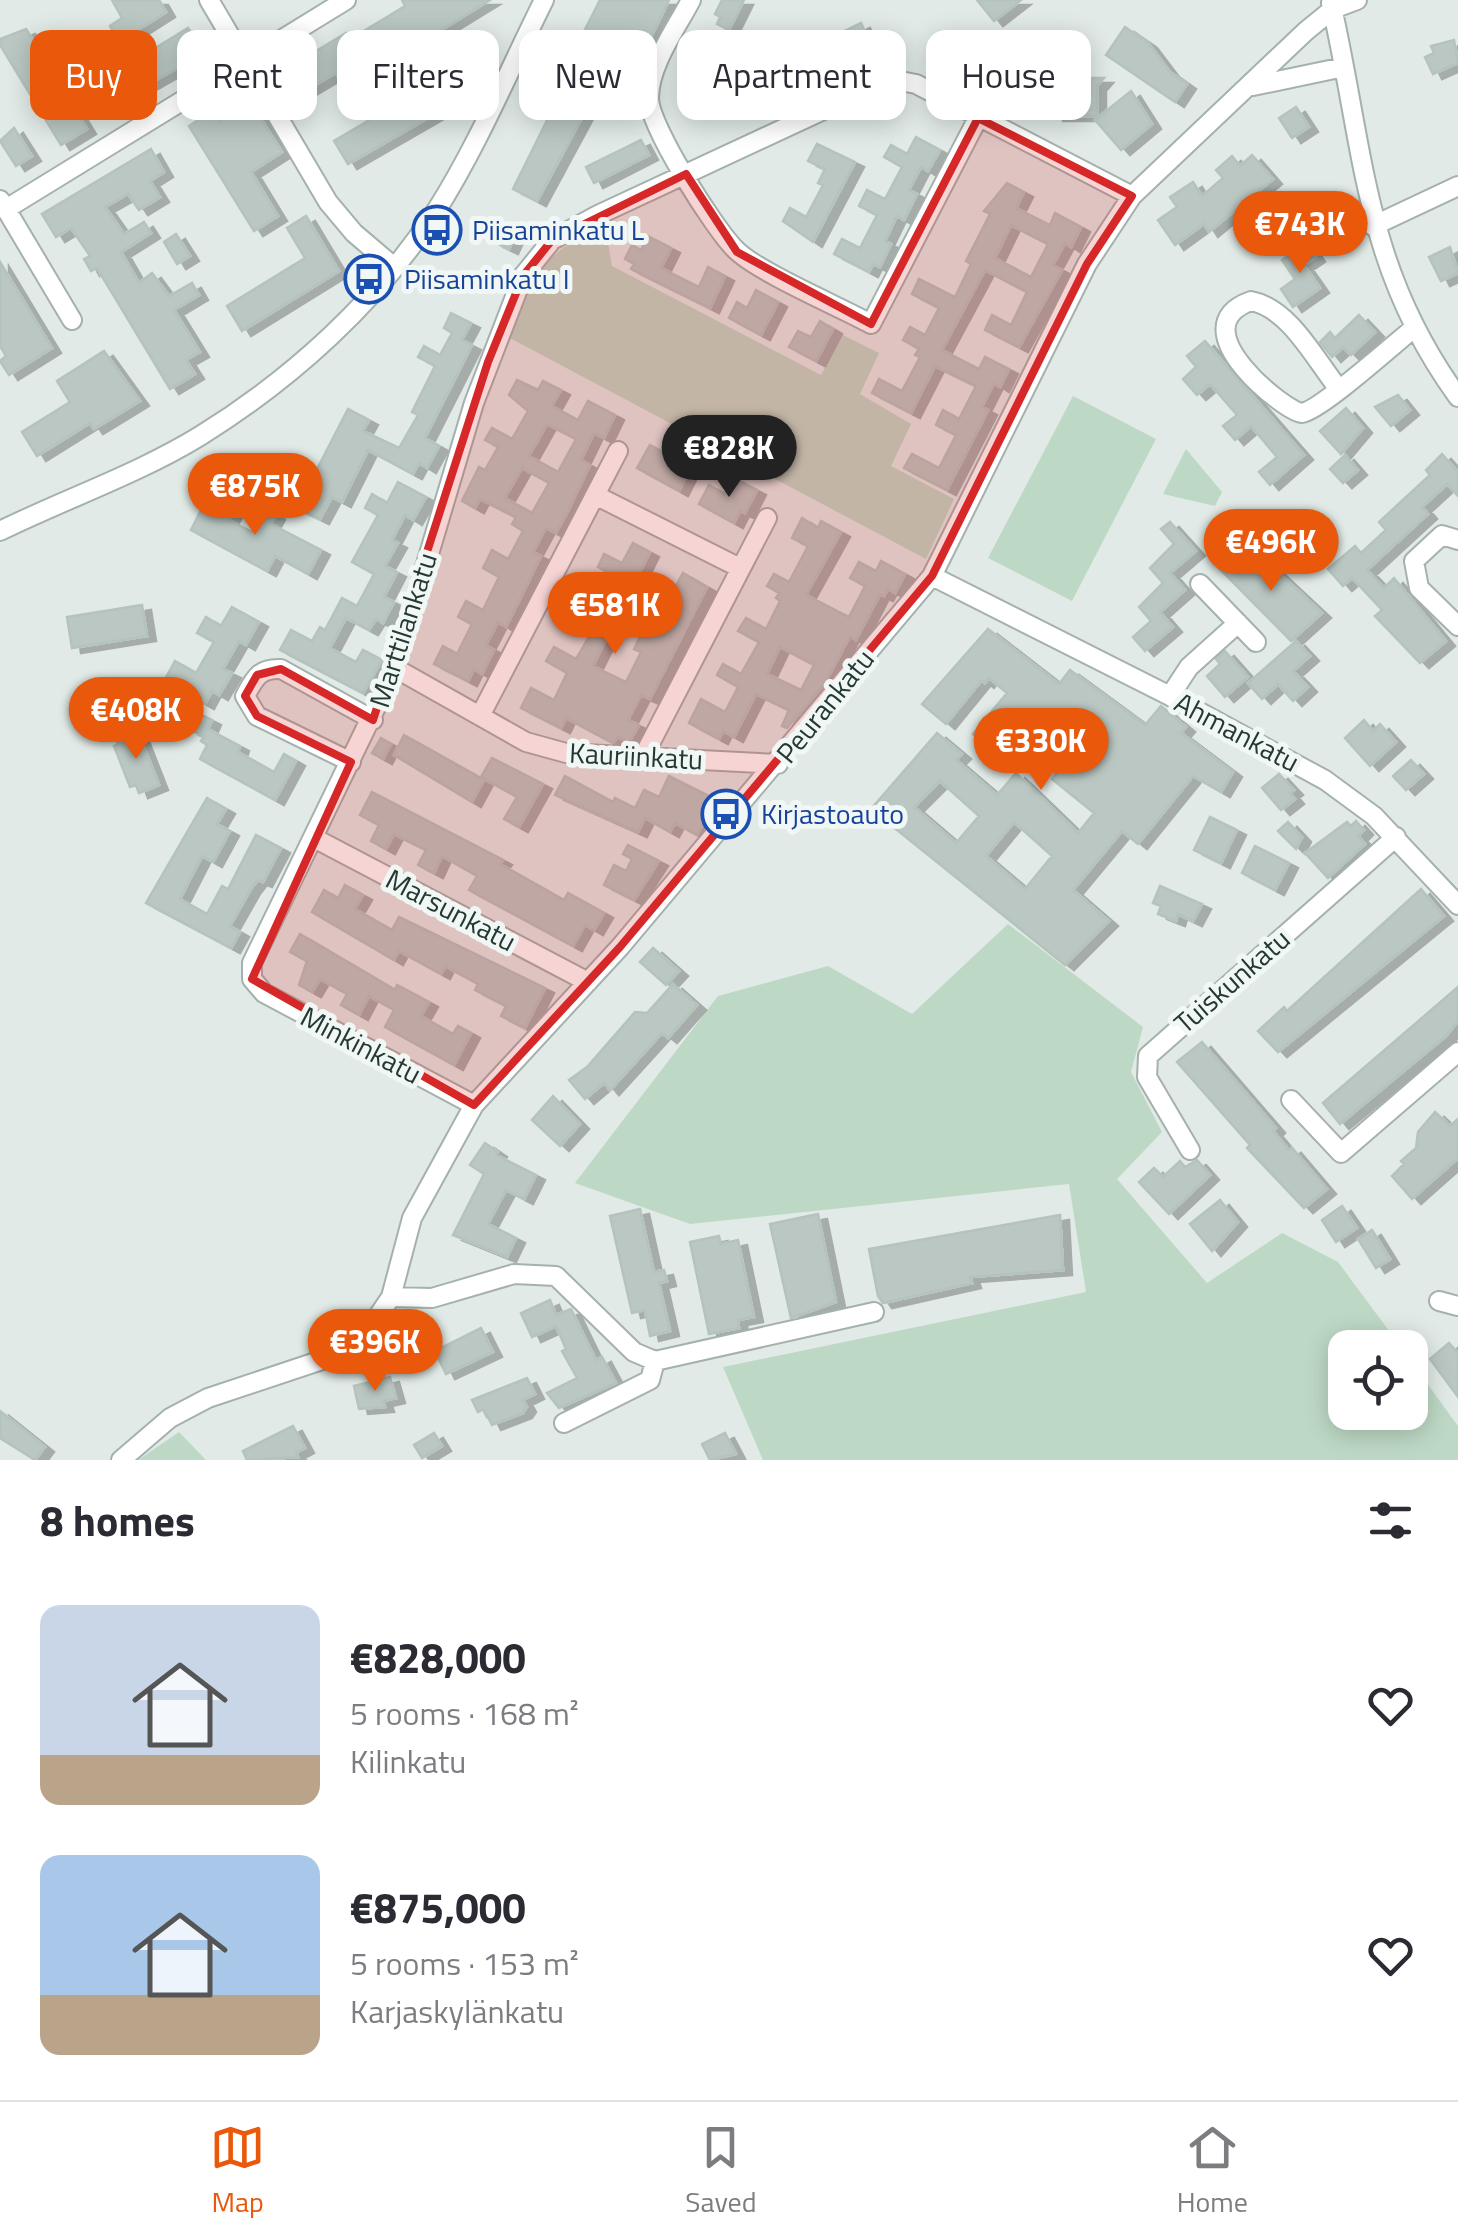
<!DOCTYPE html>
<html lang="en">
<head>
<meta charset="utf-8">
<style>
	:root { --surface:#fff; --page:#f7f7f7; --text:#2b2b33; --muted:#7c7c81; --line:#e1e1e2; --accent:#ea580c }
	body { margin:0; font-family:"Titillium Web",sans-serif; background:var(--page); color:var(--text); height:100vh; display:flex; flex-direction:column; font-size:38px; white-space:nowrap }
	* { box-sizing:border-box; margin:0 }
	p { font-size:32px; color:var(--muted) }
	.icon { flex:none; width:55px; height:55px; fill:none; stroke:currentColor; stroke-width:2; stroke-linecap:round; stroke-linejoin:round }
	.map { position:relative; height:1460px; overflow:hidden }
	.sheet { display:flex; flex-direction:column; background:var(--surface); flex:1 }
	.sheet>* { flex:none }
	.top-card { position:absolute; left:30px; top:30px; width:1400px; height:90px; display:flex; gap:20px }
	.fabs { position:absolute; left:1328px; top:1330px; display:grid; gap:20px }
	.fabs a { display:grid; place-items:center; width:100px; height:100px; border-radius:20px; background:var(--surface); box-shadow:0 5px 25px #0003; font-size:50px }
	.price { position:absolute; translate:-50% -85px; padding:0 22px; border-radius:35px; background:var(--accent); color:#fff; font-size:32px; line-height:65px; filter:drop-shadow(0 2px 5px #0008) }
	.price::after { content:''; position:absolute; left:50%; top:60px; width:30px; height:22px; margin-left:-15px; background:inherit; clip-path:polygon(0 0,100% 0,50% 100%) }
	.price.on { background:#222; color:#fff }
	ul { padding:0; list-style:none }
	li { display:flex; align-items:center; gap:30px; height:250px; padding:0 40px }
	li span { display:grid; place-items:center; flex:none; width:280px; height:200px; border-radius:20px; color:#555 }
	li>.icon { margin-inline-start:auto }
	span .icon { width:120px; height:120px; fill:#fffc; stroke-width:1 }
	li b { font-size:42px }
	h2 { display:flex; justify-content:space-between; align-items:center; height:120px; padding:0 40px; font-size:42px }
	.pill { padding:0 35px; border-radius:20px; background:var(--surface); box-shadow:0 5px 25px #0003; font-size:35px; line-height:90px }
	.pill.on { background:var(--accent); color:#fff }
	.menu { display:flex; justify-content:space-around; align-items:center; height:140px; border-top:2px solid var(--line); background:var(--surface); font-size:28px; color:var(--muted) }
	.menu a { display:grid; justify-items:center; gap:5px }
	.menu .on { color:var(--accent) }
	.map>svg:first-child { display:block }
	.green { fill:#bdd9c5 }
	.building { fill:#bac7c2; stroke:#b5c3bd; stroke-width:2.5; fill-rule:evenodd; filter:url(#shadow) }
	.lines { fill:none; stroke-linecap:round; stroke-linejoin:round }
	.minor-casing { stroke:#a5b1ad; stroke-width:22 }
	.minor { stroke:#fff; stroke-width:18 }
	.marked { fill:#d62828; fill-opacity:0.2; stroke:#d62828; stroke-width:8; stroke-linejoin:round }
	.labels { text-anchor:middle; stroke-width:10; stroke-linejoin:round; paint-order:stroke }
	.transit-label { font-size:28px; fill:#164399; stroke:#f1f7f4; text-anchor:start }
	.street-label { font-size:28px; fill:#243933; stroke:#f1f7f4 }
</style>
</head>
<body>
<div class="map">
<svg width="1458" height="1460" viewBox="0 0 1458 1460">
	<defs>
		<filter id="shadow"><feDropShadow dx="9" dy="5" stdDeviation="0" flood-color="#0004"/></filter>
	</defs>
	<rect width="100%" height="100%" fill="#e1eae6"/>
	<path class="green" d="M605,226l7,40 209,109 22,-40 36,18 -19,41 51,30 -20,42 63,33 -28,60 -420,-223c31,-59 33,-84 99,-110z
		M1073,396l83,43 -84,162 -84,-43z
		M1186,449l36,43 -7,14 -52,-12z
		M1008,924l135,103 -12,45 31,60 -45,47 90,104 75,-50 56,29 63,85 -56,1v64h65v-52l48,66v34h-695l-40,-93 363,-75 -17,-108 -379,40 -115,-41 143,-187 110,-30 84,48z
		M179,1432l27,28h-68z"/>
	<path class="building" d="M112,0h47l7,12 -47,30 -9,-16 12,-8z
		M402,0h88l-111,68 -5,-8 -33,20 -5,-7 -34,20 -14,-25 58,-35 3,7 56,-34z
		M600,0h69l-39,81 -30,-14 -16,31 7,3 -54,100 -24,-12 60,-121 -6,-3z
		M722,0h22l-15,30 -12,-6 3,-7 -5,-3z
		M977,0h44l-27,21z
		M861,23l10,22 -84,41 -11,-21z
		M1125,27l23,16 22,29 17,12 -12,18 -69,-47z
		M188,28l15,25 -96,55 -13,-22z
		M26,29l61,100 -26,16 -61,-100v-6z
		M1454,40l4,23 -25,11 -8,-17 9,-4 -3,-7z
		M700,47l63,31 -11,22 -63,-31z
		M428,72l19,35 -99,57 -14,-23 54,-32 -5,-8z
		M1073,78h31l-7,8v30h-43v-28h19z
		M1131,91l21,33 -31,26 -26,-30z
		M251,103l31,49 -31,20 27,44 -24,15 -65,-105 24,-16 7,12z
		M1296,107l13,20 -17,11 -13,-20z
		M14,128l18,28 -16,10 -16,-25z
		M916,137l24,13 -12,21 -7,-4 -12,23 8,4 -13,26 -7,-4 -12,25 6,3 -11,23 -7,-3 -4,8 -35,-18 8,-15 18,9 17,-33 -18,-9 8,-16 18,9 17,-32 -18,-10 7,-12 16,9z
		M641,140l8,15 -55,28 -8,-16z
		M817,144l38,18 -42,80 -30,-21 7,-13 16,9 17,-32 -5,-2 7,-14 -17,-8z
		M151,149l13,23 -14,9 10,16 -21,13 -11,-16 -23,13 19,27 20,-12 7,11 -30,19 18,31 13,-10 17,23 23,-13 7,12 -25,15 26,42 -14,8 9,14 -25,15 -73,-121 -6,3 -7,-12 6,-3 -19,-28 -15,9 -14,-23z
		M1252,155l21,24 -64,53 -5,-8 -29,21 -17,-25 19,-13 -7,-10 23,-15 9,14 21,-18 -7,-8 16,-14 8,10z
		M1007,183l17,9 -8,16 34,17 5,-12 26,14 -10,20 -6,-4 -12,22 9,5 -43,77 -34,-17 7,-15 19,10 16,-33 -42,-22 -43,80 37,19 6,-12 24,12 -9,18 -6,-4 -12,24 6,3 -41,80 -43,-22 8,-14 27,14 17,-33 -20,-10 7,-15 16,9 17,-33 -41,-20 -24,47 -39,-20 7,-14 23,12 18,-34 -5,-2 4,-6 -16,-9 7,-13 15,8 14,-27 -27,-14 7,-15 36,18 16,-33 -5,-3 24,-47 -6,-3zM1011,225l37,19 -17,33 -36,-19z
		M306,216l33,55 -97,60 -15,-25 78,-48 -18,-30z
		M500,231l14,7 -5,11 -15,-7z
		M176,234l14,22 -13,8 -13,-22z
		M648,236l23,12 -10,20 38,19 9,-20 17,9 -15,32 -79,-39 3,-5 -9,-5 7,-14 9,5z
		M1307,243l9,14 -12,8 16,23 -27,19 -12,-18 14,-10 -13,-19z
		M1450,247l8,26 -17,8 -12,-24z
		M0,262l52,86 -43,27 -9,-14 6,-5 -6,-10z
		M756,290l22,12 -17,33 -32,-17 8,-16 10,6z
		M451,313l20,10 -9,17 10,5 -47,93 14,8 -12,22 -8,-5 -6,11 -45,-24 -26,52 -10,-5 -12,22 -23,-11 51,-99 21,11 -6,11 36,17 19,-33 -6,-3 23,-46 -17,-9 6,-11 16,9 12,-22 -8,-5z
		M1359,315l16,17 -24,23 -8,-8 -11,10 -12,-15 10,-10 5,6z
		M820,321l13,8 -17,32 -27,-14 9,-16 13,6z
		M1205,341l99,114 -34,30 -11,-13 18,-15 -26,-31 -16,14 -12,-14 14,-11 -27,-31 -13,11 -14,-16 13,-12 -9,-11z
		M104,351l36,50 -46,28 -4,-6 -53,33 -15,-24 48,-30 -13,-21z
		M517,380l21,10 5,-9 18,9 -9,16 26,14 10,-19 27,14 -11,23 -10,-5 -13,27 9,5 -22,46 -12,22 -10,-5 -13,24 8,4 -23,47 -12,24 -8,-5 -12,23 8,5 -12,24 -8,-5 -6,12 -34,-17 9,-18 14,8 15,-30 -14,-7 8,-16 17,9 16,-33 -16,-9 9,-18 16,9 15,-28 -11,-7 4,-7 -36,-18 -5,9 -13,-7 17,-34 6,3 13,-23 -13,-7 7,-12 20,11 16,-28 -19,-16zM547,424l29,15 -18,33 -29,-16zM522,468l27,15 -17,30 -27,-15z
		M1398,395l12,15 -19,16 -16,-19z
		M1346,408l17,20 -22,26 -21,-23z
		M650,445l41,22 -12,24 -42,-23z
		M1442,454l16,18v24l-11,-12 -25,23 6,7 -61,56 17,18 10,-10 52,63 -26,22 -45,-47 7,-6 -30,-32 -9,8 -15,-17 27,-23 6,7 25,-23 -7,-8 51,-47 -4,-5z
		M1345,455l13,15 -15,13 -13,-14z
		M734,478l23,12 -12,23 -5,-2 -6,12 -35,-19 10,-19 16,9z
		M398,482l28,15 -13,23 -8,-5 -13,25 6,3 -13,23 12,6 -13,25 10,5 -11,21 -7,-4 -7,11 -23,-12 -16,30 26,14 7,-12 19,10 -19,33 -83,-43 11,-20 21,11 8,-14 5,3 17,-32 15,8 17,-32 -22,-12 26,-47 -13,-7 7,-14 15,9z
		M230,491l11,6 -12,23 23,12 12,-24 12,7 -5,9 50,26 -13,24 -33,-18 -8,15 -76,-41 12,-24 15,8z
		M802,518l16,10 3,-7 20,11 -35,63 43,22 16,-31 -15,-8 9,-16 17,9 5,-10 24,13 -10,19 -7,-4 -4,7 -4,-2 -24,46 -6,-4 -25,47 -38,45 -5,-2 7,-16 -33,-16 -22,43 -11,-6 -4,8 -30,-16 12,-24 24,13 13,-25 -21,-12 6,-11 18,10 18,-32 -21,-11 8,-13 20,11 14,-28 -4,-3 3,-5 -12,-7 7,-12 15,8 19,-36 -16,-8zM780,647l34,18 -13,25 -34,-16z
		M1170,522l26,29 -26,22 15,17 -25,22 13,15 -28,24 -12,-14 18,-16 -12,-14 24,-24 -13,-15 24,-24 -13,-15z
		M633,543l17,9 -57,114 33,16 15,-30 -7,-3 11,-22 18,9 13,-26 -16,-9 9,-15 5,3 9,-16 24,14 -57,112 -9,-4 -13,25 11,5 -10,17 -11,-5 -5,6 -47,-25 -5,10 -40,-20 10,-20 23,12 13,-27 -21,-12 8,-14 22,12 19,-32 -25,-13 9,-16 22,12 17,-32 -20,-11 6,-13 18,9z
		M1234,551l13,15 12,-12 63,59 -31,28 -74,-75z
		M142,605l5,31 -75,12 -5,-31z
		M232,607l27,15 -13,23 -7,-4 -16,28 9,4 -13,22 -7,-4 -7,13 -41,-23 11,-20 21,12 18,-31 -17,-9 9,-16 15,9z
		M988,629l71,55 11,-14 75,55 16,-19 25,21 -5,6 52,39 -12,20 -28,-16 -55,68 -16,-13 -49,59 36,31 -44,44 -194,-156 66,-76 25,21 -6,6 41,35 19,-22 62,60 16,-20 -42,-34 32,-39 -19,-16 -36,45 -37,-30 -6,6 -13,-11 34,-41 -18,-15 -4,5 -3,-3 -36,44 -24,-20zM940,781l39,35 -23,27 -42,-36zM1014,822l38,34 -27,33 -39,-33z
		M1296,641l14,15 -17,15 15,16 -15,14 -15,-17 -16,15 -14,-16z
		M1225,651l23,26 -23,20 -18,-21 13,-12 -4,-5z
		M198,713l14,7 -4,9 32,17 -2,6 36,20 10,-18 12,7 -21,39 -75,-41 7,-14 -6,-4 3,-5 -14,-6z
		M1364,720l9,11 7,-7 16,18 -26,24 -25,-28z
		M137,729l22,56 -20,8 -3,-8 -6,2 -16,-41 4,-2 -2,-6z
		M404,735l80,45 -12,22 -78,-47z
		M381,738l10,6 -8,15 -11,-6z
		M492,758l51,26 -24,43 -15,-8 13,-22 -36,-20z
		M1411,760l13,14 -18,16 -13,-14z
		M1279,774l15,16 -4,3 5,6 -14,11 -19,-22z
		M565,776l48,26 2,-4 20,10 9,-18 15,7 10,-21 46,23 -18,36 -22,-12 -5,9 -25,-14 -7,14 -83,-37z
		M372,792l131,68 -3,4 64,36 4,-7 36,20 -10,17 -9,-5 -12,21 -104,-56 8,-14 -35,-20 -8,17 -16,-8 8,-15 -32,-16 -8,15 -15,-8 8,-16 -19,-10z
		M207,798l19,11 -9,15 13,7 -17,31 -11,-6 -22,43 27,15 15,-28 6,3 28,-54 25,13 -18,34 -5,-2 -7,9 -21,37 10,6 -9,16 -85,-45z
		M1210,817l27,13 -16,33 -27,-13z
		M1356,821l8,9 -6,6 7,8 -37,34 -23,-25 42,-31 4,4z
		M1288,822l14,15 -6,12 -18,-18z
		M628,845l31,16 -25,39 -30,-15 10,-20 12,6 6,-12 -9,-5z
		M1255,846l34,17 -14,27 -33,-17z
		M345,885l18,10 -8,14 37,21 7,-13 146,71 -20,40 -24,-12 5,-10 -31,-16 3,-6 -33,-18 -4,8 -42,-23 -5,9 -82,-48 12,-22 14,8z
		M1160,886l42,18 -9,17 -15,-7 -2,7 -18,-7 3,-8 -8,-3z
		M1421,889l23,27 -166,136 -20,-21 26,-24 3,4z
		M300,934l95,56 2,-5 32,17 -8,14 32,18 5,-8 13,7 -17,32 -69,-38 9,-17 -25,-14 -10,19 -18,-10 6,-11 -27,-15 -8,13 -13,-7 8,-24 -17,-9z
		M653,948l26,23 -13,14 -26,-23z
		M673,984l24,21 -29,33 -6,-5 -52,57 -6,-7 -19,16 -16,-19 18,-13 48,-55 12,1z
		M1458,987v34l-12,15 -106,88 -17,-21z
		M1202,1042l74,86 -3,3 16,19 3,-2 35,41 -23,19 -57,-60 3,-3 -73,-83z
		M553,1096l27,28 -20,22 -28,-26z
		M1435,1112l15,14 8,-7v39l-46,41 -20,-23 12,-12 -3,-3 15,-13 2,-16z
		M485,1143l13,9 -2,3 40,20 -12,24 -18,-9 -18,34 28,14 -9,19 -54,-22 31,-61 -14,-9z
		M1197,1160l13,15 -41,39 -30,-32 15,-14 9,9 17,-16 5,6z
		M1220,1200l18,22 -26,29 -22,-27z
		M1342,1206l15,22 -21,14 -14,-22z
		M640,1209l14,63 10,-2 3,11 -8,2 11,48 -20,5 -5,-26 -13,3 -22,-97z
		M818,1214l18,88 -45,16 -21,-94z
		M1060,1215l3,55 -93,7 2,6 -89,20 -5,-7 -9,-47z
		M1372,1230l18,29 -14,9 -18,-29z
		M719,1236l2,8 17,-4 16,77 -16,3 1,8 -30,6 -19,-92z
		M550,1300l6,15 15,-6 25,51 6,-3 14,26 -57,25 -12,-15 30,-15 -15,-27 4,-2 -10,-23 -24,11 -11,-24z
		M481,1328l12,24 -47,22 -11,-23z
		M390,1341l24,2 -1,22 -25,-2z
		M1449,1343l9,10v44l-28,-38z
		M390,1377l6,21 -13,3 2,6 -26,2 -5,-23z
		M527,1378l8,16 -12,6 4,7 -4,6 -31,12 -8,-16 -6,3 -6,-12z
		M0,1411l45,36 -10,13 -35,-22z
		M293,1426l12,22 -9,5 2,4 -51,3 -4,-9z
		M434,1433l8,13 -20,12 -8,-13z
		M725,1433l11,21 -26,6 -8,-16z"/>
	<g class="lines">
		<g class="minor-casing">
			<path id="minor" d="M209,0l119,202 26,31 40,34
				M691,0c-15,29 -42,65 -42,98 0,28 66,132 87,152 22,22 104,57 135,74l107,-206
				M1331,3c34,149 32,263 127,394
				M1253,86l91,-19
				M0,200l6,9 340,-209
				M6,209l66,111
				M1373,226l85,-40
				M1338,388c-23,-29 -49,-80 -87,-87 -75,27 38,113 51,112 19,-3 92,-69 112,-85
				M595,495l145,73
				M0,531c65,-32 138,-57 200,-95 92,-57 177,-134 236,-225 42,-66 73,-141 108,-211
				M1458,540l-16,-5 -28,26 5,27 39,38
				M932,576l238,120 155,84 49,36 84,89
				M1200,584l56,58
				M395,668l131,74 40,11 212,11
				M1170,696l19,-29 49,-44
				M480,716l138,-265
				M643,757l124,-239
				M351,762l-94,-46 -12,-20c10,-18 14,-28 36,-27l92,51
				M314,838l274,144
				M1291,1100l50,53 117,-101
				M474,1105l-210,-112 -12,-14v-16l143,-295 79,-265 49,-127 29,-36 46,-25 292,-136 26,5 216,112
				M1190,1150l-43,-73 1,-21 248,-219
				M391,1297l41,1 82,-24 42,2 78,76 21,9 219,-49
				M1439,1301l19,5
				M564,1423l86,-43 5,-19
				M121,1460l49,-42 38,-20 135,-45 31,-31 17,-25 21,-79 62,-113 146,-158 312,-371 155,-312 45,-68 174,-165 27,-22 24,-9"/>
		</g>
		<use href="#minor" class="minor"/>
	</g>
	<path class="marked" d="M978,118l154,78 -45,68 -155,312 -312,371 -146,158 -222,-126 99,-217 -94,-46 -12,-20 12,-21 24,-6 92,51 115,-358 35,-86 29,-36 134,-66 51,78 134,72z"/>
	<defs>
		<g id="bus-ring" transform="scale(2.5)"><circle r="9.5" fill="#f1f7f4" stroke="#1a4fb4" stroke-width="1.5"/><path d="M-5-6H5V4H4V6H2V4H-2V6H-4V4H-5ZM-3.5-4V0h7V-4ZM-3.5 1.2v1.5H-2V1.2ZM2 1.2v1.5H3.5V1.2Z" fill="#1a4fb4"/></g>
	</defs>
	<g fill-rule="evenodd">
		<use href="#bus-ring" x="437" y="230"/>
		<use href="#bus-ring" x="369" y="279"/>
		<use href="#bus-ring" x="726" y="814"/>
	</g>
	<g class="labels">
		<g class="transit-label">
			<text x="472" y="240">Piisaminkatu L</text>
			<text x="404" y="289">Piisaminkatu I</text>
			<text x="761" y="824">Kirjastoauto</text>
		</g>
		<g class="street-label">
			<text transform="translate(403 630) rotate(-72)" y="10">Marttilankatu</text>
			<text transform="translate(825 706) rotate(-51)" y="10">Peurankatu</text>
			<text transform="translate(1237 732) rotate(28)" y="10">Ahmankatu</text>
			<text transform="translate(636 756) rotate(3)" y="10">Kauriinkatu</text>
			<text transform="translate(451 910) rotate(28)" y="10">Marsunkatu</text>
			<text transform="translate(1232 981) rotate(-41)" y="10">Tuiskunkatu</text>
			<text transform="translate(361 1045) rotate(28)" y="10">Minkinkatu</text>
		</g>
	</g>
</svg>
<div class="fabs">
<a><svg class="icon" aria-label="locate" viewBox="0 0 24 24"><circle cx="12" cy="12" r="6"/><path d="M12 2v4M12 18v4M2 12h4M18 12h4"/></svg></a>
</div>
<b class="price" style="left:1300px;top:276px">€743K</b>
<b class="price on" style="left:729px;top:500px">€828K</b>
<b class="price" style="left:255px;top:538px">€875K</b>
<b class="price" style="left:1271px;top:594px">€496K</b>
<b class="price" style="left:615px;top:657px">€581K</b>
<b class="price" style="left:136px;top:762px">€408K</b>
<b class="price" style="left:1041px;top:793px">€330K</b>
<b class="price" style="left:375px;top:1394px">€396K</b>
<div class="top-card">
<a class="pill on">Buy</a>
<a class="pill">Rent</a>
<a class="pill">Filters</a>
<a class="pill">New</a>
<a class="pill">Apartment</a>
<a class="pill">House</a>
</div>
</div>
<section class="sheet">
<h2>8 homes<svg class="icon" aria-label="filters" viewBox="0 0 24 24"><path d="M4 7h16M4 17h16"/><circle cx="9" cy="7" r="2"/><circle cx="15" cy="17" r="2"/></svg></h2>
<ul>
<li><span style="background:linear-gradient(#c9d6e8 75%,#b9a48a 0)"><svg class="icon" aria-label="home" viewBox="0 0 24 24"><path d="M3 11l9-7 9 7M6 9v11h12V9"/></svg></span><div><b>€828,000</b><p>5 rooms · 168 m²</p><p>Kilinkatu</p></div><svg class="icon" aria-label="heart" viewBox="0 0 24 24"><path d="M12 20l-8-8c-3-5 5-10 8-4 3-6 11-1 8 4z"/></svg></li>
<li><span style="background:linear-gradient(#a9c7e8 70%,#b9a48a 0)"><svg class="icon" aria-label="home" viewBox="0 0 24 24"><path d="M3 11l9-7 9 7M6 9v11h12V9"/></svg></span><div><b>€875,000</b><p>5 rooms · 153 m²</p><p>Karjaskylänkatu</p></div><svg class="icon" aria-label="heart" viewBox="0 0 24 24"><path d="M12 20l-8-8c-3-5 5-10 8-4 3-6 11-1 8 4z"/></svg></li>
</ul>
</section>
<nav class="menu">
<a class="on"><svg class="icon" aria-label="map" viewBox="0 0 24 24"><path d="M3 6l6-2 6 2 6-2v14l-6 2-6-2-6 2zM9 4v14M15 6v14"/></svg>Map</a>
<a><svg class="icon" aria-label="saved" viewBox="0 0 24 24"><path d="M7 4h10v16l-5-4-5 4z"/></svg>Saved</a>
<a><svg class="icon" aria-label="home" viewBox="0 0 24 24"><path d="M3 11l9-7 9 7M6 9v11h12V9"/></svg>Home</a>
</nav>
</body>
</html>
